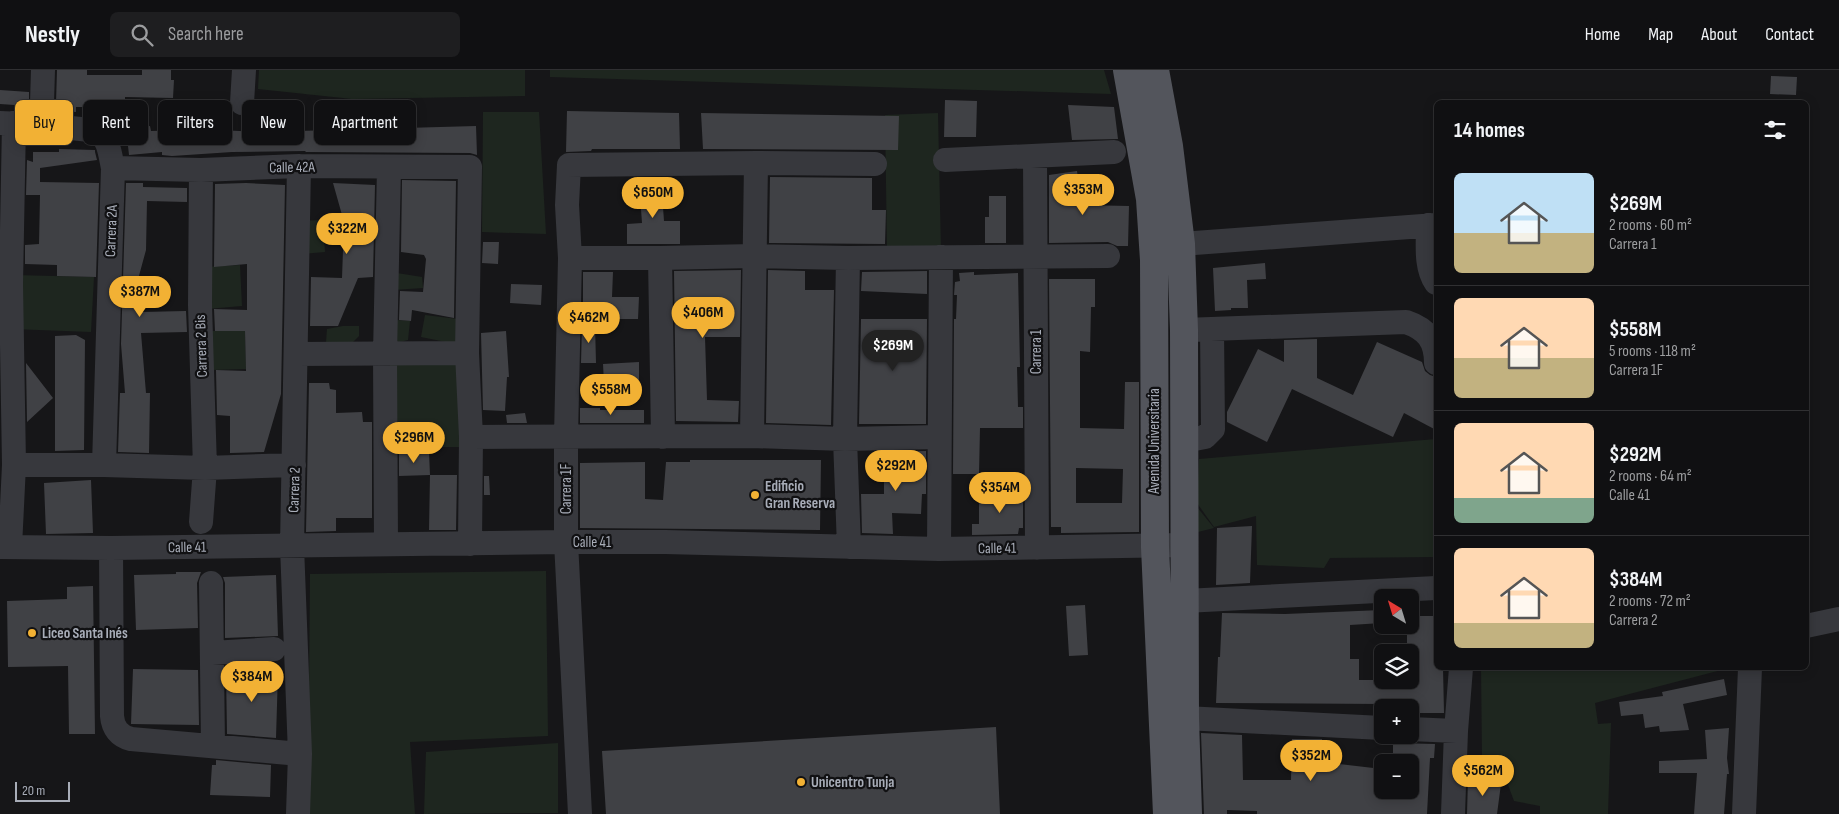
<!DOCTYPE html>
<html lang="en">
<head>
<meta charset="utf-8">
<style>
	:root { --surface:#101012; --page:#1e1e20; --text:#f1f3f6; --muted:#9c9d9f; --line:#303032; --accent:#f2b134 }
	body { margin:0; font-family:"Sofia Sans Condensed",sans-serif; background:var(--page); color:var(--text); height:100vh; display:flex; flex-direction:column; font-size:19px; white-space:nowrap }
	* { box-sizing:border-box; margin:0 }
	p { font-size:16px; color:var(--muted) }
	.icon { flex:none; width:28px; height:28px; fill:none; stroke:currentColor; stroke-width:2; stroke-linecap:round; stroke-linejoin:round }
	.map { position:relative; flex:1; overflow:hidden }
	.panel { position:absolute; left:1434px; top:30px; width:375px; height:570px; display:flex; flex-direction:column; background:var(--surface); border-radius:8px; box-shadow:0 2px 12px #0003,0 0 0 1px var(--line) }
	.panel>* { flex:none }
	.banner { position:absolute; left:15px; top:30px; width:475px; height:45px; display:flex; gap:10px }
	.needle { width:32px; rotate:322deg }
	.fabs { position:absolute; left:1374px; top:519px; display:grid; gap:10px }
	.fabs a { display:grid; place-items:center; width:45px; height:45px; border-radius:8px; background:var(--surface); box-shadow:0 2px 12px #0003,0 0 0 1px var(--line); font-size:25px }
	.scale { position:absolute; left:15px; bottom:12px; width:55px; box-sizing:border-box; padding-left:5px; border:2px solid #a8adb8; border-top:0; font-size:14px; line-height:18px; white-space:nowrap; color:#a8adb8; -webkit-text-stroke:4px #111113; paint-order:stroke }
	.price { position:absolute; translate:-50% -42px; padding:0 11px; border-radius:18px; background:var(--accent); color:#111; font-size:16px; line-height:32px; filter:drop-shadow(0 1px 2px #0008) }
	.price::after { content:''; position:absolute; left:50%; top:30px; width:15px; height:11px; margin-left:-8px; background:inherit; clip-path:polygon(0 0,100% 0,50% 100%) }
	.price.selected { background:#222; color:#fff }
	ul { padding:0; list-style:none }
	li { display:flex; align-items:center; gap:15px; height:125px; padding:0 20px }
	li+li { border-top:1px solid var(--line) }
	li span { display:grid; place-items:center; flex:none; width:140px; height:100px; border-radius:8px; color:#555 }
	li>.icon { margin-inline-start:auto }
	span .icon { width:60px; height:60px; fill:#fffc; stroke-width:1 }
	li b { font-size:21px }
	h2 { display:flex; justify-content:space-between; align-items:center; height:60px; padding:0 20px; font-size:21px }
	.tag { padding:0 18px; border-radius:8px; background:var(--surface); box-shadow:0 2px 12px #0003,0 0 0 1px var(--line); font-size:18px; line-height:45px }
	.tag.selected { background:var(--accent); color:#111 }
	header { display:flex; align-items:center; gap:30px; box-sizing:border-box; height:70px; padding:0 25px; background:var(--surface); border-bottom:1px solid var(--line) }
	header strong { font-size:24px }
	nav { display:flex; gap:28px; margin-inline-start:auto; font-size:18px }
	.search { width:350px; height:45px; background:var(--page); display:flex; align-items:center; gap:12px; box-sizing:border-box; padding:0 18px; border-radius:8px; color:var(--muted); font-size:19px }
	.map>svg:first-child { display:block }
	.green { fill:#1e261f }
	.building { fill:#404145; fill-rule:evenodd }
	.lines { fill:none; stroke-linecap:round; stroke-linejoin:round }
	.minor { stroke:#37383d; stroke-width:24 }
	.major { stroke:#53555c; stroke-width:28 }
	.poi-dot { fill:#f2b134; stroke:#111113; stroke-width:2 }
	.labels { text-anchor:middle; stroke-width:4.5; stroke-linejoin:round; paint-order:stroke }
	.street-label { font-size:15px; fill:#a8adb8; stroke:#111113 }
	.poi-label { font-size:15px; font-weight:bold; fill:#a8adb8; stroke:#111113; text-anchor:start }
</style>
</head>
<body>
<header>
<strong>Nestly</strong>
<div class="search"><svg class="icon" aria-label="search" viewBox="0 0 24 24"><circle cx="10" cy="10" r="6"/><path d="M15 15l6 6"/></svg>Search here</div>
<nav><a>Home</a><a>Map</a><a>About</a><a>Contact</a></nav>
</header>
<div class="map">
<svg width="1839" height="744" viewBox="0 0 1839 744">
	<rect width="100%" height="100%" fill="#161618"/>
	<path class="green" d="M259,0h266v26l-173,3 -94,-10z
		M550,0h554l7,24 -561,-17z
		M483,42h56l7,122 -64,-2z
		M938,43l3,138 -54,1 -2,-137z
		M323,150l2,32 -23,2 -2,-33z
		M240,195l2,41 -35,3 -3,-42z
		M397,203l25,4 1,11 -29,2z
		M14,205l80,2 -3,55 -79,-3z
		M425,245l33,4 -2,25 -35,-7z
		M397,250l13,1 -2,19 -12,3z
		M343,256h16v10l-8,8 -25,-2 1,-13z
		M205,261h40l1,38 -35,1z
		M390,294h72v83h-72z
		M1436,369v118l-106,1 -6,10 -67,-3 -1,-49 -42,11 -17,-24 2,-44z
		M1197,437l17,21 -16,4z
		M546,501l2,165 -138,6 5,72h-107l2,-240z
		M1481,598h248l-134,35 3,21 13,-1 -3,91h-68v-8l-26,-5 -7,-19 -41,-7 -1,-18 17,1z
		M558,673v70l-134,1 2,-62z"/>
	<path class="building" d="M57,0h30v5h55v-5h29v10h3l-1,18 -48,-1v32l25,-3 1,5 33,-1v2l34,-2 44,2 214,-6 1,29 -7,-2 -164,-1 -1,-1 -73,1 -60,4 -10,-1v-3l-33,3 -1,-9h-6l-5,-13 -7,-10v-16h-34v5l-23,-1 3,-8z
		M1771,6l26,1 -1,18 -26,-1z
		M0,20l29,2v14l-29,-2z
		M945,30l32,1 -1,36h-32z
		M1068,35l46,2 4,32 -46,1z
		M567,41l112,2 1,36h-88l-1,2 -25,1z
		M701,43l198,3 -1,34 -195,-1z
		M59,79l36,1v2l2,8 -57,8v14l59,1 -3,94 -39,-1v-11l-32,-1v-19l14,-1 1,-49h-14l1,-35 6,2v-10h26z
		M1077,101l5,34 47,1 -1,40h-11l-9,-4 -59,1v-68z
		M770,107l102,1v32h14l-1,34 -116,-1z
		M661,109l3,42h16v23h-53v-20l15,-1 -3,-42z
		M402,110l54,1 -2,137 -42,-8 -1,11 -12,-1 1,-29 23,1 3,-33 -2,-4 -23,-3z
		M126,113h17v4l44,1v14l-40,-1 -1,49 -12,44h8l-1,18 45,-1 1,21 -46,1 5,60h4l-1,60 -31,-1 2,-59h5l-4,-49z
		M246,113l39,2 -4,209 -17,58 -34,1v-37l-13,-1 -1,-45 30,1 -1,-40h-30l-1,-22 33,1v-46l-33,3 1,-83z
		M333,113l42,2 -2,92 -15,1 -20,48h-28l1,-49 31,1 2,-56z
		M989,126h17v47h-21v-26h4z
		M483,172h16l-1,22 -16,-1z
		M1265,193l1,16 -19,1 1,28h-17v2l-16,1 -2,-43z
		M741,200l-1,67h-35l2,63 32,1 -1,21 -62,-1 -2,-150z
		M768,200l37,1v19h29l-3,135 -65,-2z
		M927,201v23l-66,-3 1,-19z
		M583,202h30l-1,25h27l-1,22h-34v-11l-21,-1z
		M974,202v3l44,-2 2,94h-3l1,40h5v21h-43l-1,46h-26l1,-155h2l1,-24h-3l1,-13 5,-1 -1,-8z
		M1049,209h46v28h-4l-1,45 -10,-1v77l44,1 1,-47h14v150l-78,1v-6h-10zM1076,398l47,1 -1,34h-46z
		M511,214l31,1 -1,20 -31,-2z
		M861,249h66l-1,105h-67z
		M595,254l1,39h-15l1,-38z
		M506,261l3,46h-2l-2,34 -22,-1 -2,-77z
		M76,265l9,5 -1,110 -29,1v-115z
		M1317,269v39l36,17 24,-53 45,20 3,9 5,4 6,2v53l-32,-17 -11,24 -101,-48 -25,53 -40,-20v-10l31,-63 26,13v-22z
		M639,292v19l-35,2 -1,-19z
		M26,293l27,35 -26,24z
		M309,313h20l1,6 6,1v23l26,-1 1,10h9v96h-36v13l-30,1z
		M580,338h20v2h44v13h-64z
		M525,343l2,10h-20l-1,-8z
		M926,381v43h-4l-1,20 -29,-1 1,21 -31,-1 -1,-39h23v-42z
		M429,382l1,23 -31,1v-22z
		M690,390h131l-1,70 -240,-2v-65l65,-1v37l18,1 3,-38h24z
		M430,405h27l-1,55h-27z
		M484,406h5l1,19h-6z
		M91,410l2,53 -47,1 -2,-51z
		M979,423h44v35h-4l-1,6 -46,1v-11h7z
		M1252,456l-2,57 -34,2 1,-57z
		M176,502h25l-4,11 1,45 -62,2 -2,-55 42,-1z
		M276,505l2,61 -53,2v-55l-2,-6z
		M93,516l2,148h-26l-1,-68 -60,1 -1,-66 60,-2v-12z
		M1085,535l3,50 -19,1 -3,-50z
		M1382,540v13l-32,2v34h9v21h51v-28h-3v-27h3v-9h26v52h7l1,45h-34v-5h-26v-4l-168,-1 2,-46h2l2,-44 63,1z
		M133,599l65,1 1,55 -68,-1z
		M226,601l52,1 -2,66 -49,-4z
		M1724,609l3,16 -44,9 6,26 -29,2 -1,-6 -14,2 -2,-14 -22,2 -2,-14 44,-6 -1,-4z
		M996,657l4,87h-394l-4,-63z
		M1729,658l-2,30 2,16h-2l-3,40h-30l3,-41h-38v-12l48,-2 -2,-29z
		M1201,663l41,2 1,45h48l1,-41h30v23l60,7v21h28v-28h-22l1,-4h4v-15l42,1 -1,14h-4l-3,56h-170v-3l-30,-1v4h-23z
		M216,690l55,5 -1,32 -60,-2 2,-30h4z
		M1468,709l33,5 -4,30h-30z"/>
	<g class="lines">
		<path class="minor" d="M42,33l1,-33
			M242,33l2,-33
			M0,53l43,2 56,6c10,10 11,23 14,37l-9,297
			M1035,87l2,391
			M945,90l169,-8
			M113,98l88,2 98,-4 171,1 -3,186 4,84 -1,107
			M1428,155c0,19 -3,42 8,58
			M1181,174l255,-19
			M570,188h90l93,-2 95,2 260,-2
			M660,188l3,179
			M848,188l-3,181 4,108
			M1184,260l222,-8c21,7 30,19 30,41
			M296,284l171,-1
			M752,366l4,-273
			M471,367l281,-1 93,3 94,-2
			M1184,371l21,-4 8,-8 -1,-100
			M14,395h90l101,3 89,-3
			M201,452l4,-54 -5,-163 1,-135
			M386,474l-1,-190 4,-186
			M0,477l111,1 455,-6h99l274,7 245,-4
			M10,477l4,-82 -3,-181 3,-161
			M111,478l1,168c1,12 7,20 19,23l169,15
			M939,479l2,-292
			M211,513l2,163
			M1185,531l251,-13
			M1806,556l33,-7
			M212,583l62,-4
			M1185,648l197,10
			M1410,659l46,2
			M298,744l2,-60 -8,-208 7,-380
			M580,744l-14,-272v-105l4,-179 -3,-53 2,-40 187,-2 119,1
			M1453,744l3,-83 5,-63
			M1744,744l6,-146"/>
		<path class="major" d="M1127,0l23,129 4,61 1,287 12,267
			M1155,0l14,76 12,98 3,86 1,388 3,96"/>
	</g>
	<g class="poi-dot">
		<circle cx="755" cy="425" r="5"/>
		<circle cx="32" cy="563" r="5"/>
		<circle cx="801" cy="712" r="5"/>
	</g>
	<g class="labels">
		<g class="street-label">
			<text transform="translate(292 97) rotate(-1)" y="5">Calle 42A</text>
			<text transform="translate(111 161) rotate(-88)" y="5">Carrera 2A</text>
			<text transform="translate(201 276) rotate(-92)" y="5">Carrera 2 Bis</text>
			<text transform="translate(1036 282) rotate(-90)" y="5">Carrera 1</text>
			<text transform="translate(1154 371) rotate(-90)" y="5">Avenida Universitaria</text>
			<text transform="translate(566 419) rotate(-90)" y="5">Carrera 1F</text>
			<text transform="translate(294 420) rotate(-88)" y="5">Carrera 2</text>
			<text x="592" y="477">Calle 41</text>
			<text transform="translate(187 477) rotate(-1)" y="5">Calle 41</text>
			<text transform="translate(997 478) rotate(-1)" y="5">Calle 41</text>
		</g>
		<g class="poi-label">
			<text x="765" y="421">Edificio<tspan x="765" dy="17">Gran Reserva</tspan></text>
			<text x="42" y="568">Liceo Santa Inés</text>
			<text x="811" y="717">Unicentro Tunja</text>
		</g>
	</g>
</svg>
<div class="fabs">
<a><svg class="needle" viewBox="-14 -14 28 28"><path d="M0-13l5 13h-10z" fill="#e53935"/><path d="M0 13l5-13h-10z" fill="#9c9d9f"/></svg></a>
<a><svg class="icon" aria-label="layers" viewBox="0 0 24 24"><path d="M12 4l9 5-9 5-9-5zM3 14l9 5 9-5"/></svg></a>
<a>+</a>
<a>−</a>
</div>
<div class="scale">20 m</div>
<b class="price" style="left:1083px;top:146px">$353M</b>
<b class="price" style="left:653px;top:149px">$650M</b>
<b class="price" style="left:347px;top:185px">$322M</b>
<b class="price" style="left:140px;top:248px">$387M</b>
<b class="price" style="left:703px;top:269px">$406M</b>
<b class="price" style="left:589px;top:274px">$462M</b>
<b class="price selected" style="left:893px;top:302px">$269M</b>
<b class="price" style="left:611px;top:346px">$558M</b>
<b class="price" style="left:414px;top:394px">$296M</b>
<b class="price" style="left:896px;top:422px">$292M</b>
<b class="price" style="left:1000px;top:444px">$354M</b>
<b class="price" style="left:252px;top:633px">$384M</b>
<b class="price" style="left:1311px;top:712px">$352M</b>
<b class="price" style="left:1483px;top:727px">$562M</b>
<div class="banner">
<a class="tag selected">Buy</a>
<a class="tag">Rent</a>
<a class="tag">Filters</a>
<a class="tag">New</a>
<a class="tag">Apartment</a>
</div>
<section class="panel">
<h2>14 homes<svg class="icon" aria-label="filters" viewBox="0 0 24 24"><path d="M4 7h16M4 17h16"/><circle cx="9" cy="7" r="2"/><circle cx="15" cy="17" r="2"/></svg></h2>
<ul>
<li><span style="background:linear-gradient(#bfe0f5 60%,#c2b280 0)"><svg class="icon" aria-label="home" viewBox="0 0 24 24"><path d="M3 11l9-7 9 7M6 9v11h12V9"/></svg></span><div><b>$269M</b><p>2 rooms · 60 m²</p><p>Carrera 1</p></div></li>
<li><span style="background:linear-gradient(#ffd9b3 60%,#c2b280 0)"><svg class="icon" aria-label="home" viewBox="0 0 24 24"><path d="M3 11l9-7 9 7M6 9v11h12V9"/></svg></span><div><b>$558M</b><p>5 rooms · 118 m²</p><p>Carrera 1F</p></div></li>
<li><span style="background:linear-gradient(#ffd9b3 75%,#7fa58c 0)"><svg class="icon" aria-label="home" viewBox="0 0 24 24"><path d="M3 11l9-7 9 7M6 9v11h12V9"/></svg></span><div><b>$292M</b><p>2 rooms · 64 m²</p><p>Calle 41</p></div></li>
<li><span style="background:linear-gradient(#ffd9b3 75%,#c2b280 0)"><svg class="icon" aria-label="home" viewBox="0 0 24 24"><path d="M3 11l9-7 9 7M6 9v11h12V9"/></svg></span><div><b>$384M</b><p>2 rooms · 72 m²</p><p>Carrera 2</p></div></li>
</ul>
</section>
</div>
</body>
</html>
